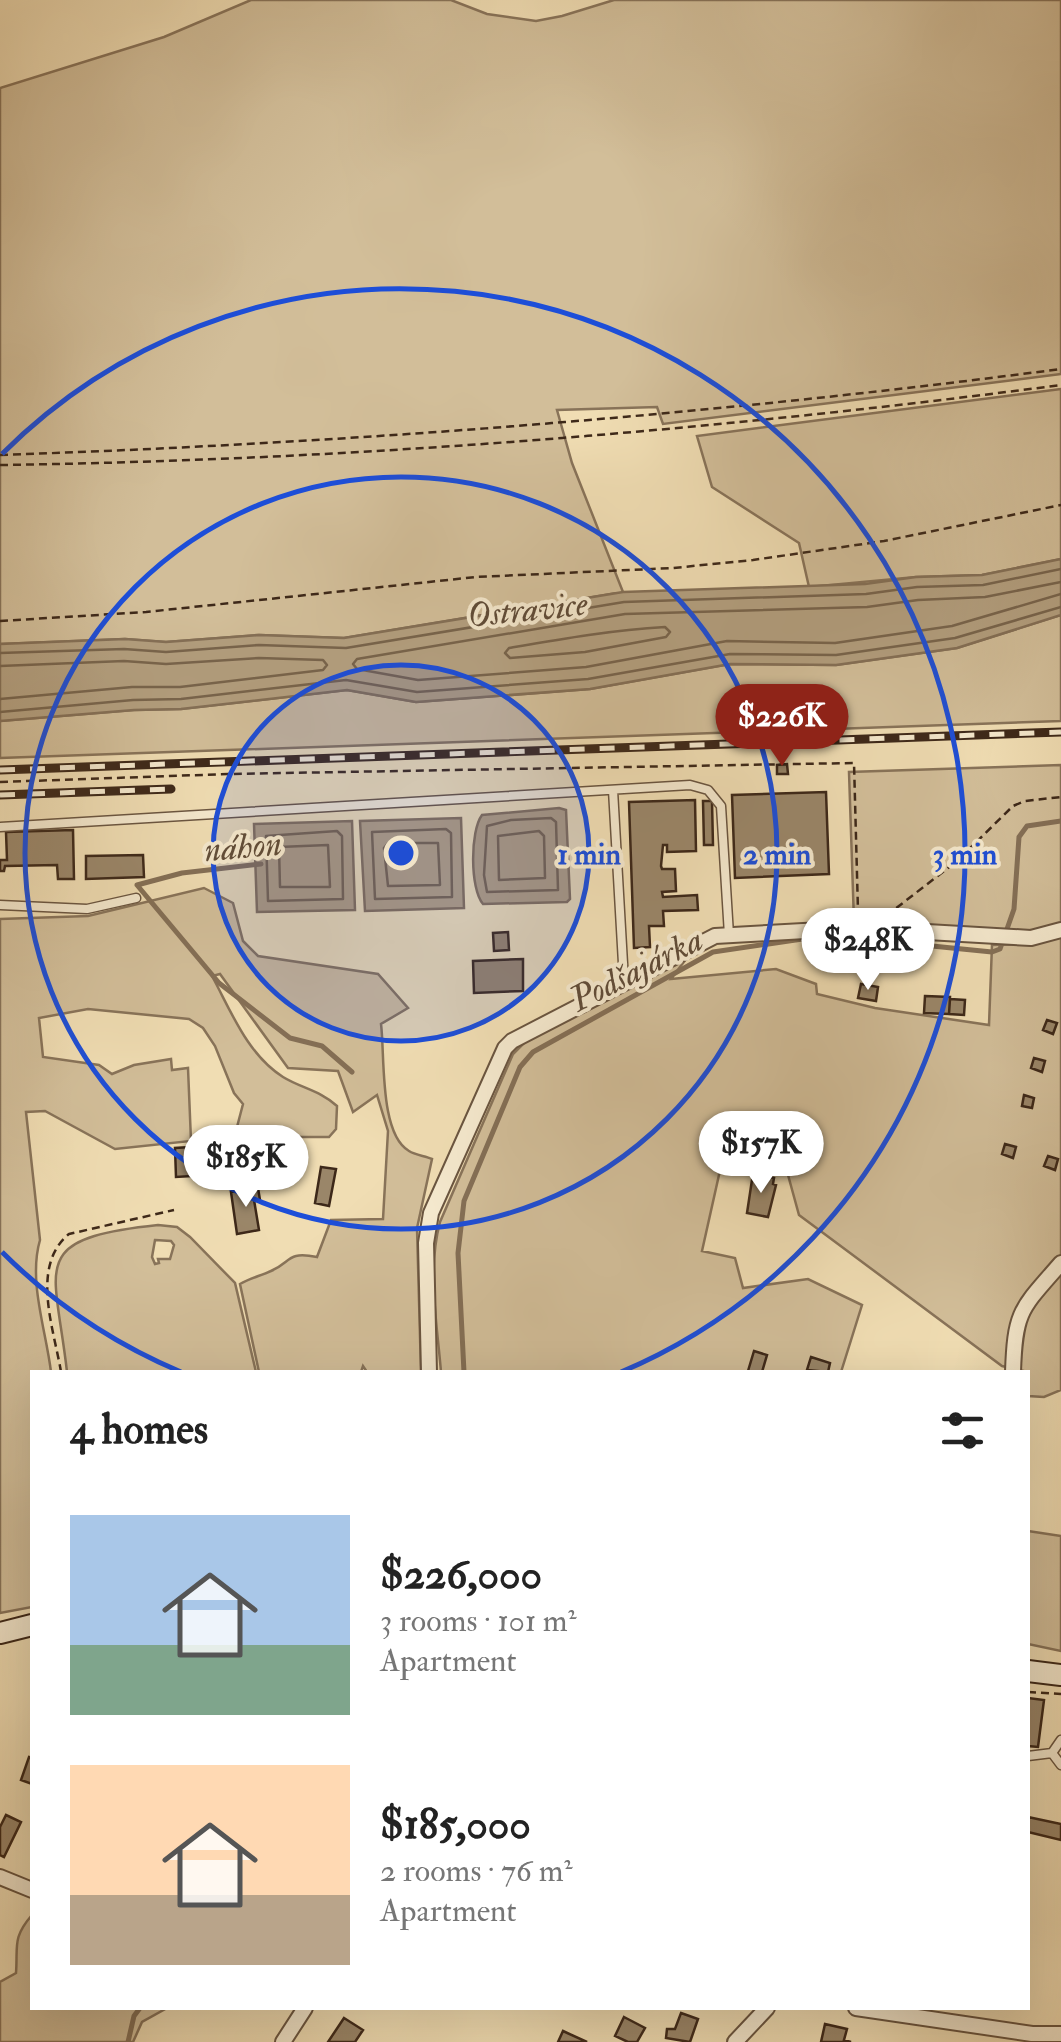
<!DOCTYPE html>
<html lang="en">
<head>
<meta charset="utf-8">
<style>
	:root { --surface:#fff; --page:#f2f2f2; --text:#222; --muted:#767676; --accent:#8f2418 }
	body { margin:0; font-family:"IM FELL Double Pica",serif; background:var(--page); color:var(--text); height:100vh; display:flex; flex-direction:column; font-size:38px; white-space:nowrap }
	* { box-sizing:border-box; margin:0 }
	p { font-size:32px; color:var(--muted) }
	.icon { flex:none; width:55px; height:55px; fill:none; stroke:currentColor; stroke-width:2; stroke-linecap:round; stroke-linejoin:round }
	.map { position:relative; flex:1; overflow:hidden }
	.side { position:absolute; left:30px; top:1370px; width:1000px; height:640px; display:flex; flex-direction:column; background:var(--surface); border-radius:0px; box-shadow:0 10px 40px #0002 }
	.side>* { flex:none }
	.price { position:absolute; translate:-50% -85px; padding:0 22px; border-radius:35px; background:#fff; color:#222; font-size:32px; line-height:65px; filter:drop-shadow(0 2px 5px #0008) }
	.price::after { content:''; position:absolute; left:50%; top:60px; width:30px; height:22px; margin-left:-15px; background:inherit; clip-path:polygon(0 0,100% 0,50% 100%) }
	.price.current { background:var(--accent); color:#fff }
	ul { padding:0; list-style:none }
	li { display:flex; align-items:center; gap:30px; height:250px; padding:0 40px }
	li span { display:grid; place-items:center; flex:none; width:280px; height:200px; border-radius:0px; color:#555 }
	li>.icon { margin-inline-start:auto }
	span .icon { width:120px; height:120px; fill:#fffc; stroke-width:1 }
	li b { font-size:42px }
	h2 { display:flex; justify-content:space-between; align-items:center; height:120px; padding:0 40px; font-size:42px }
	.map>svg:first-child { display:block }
	.green { fill:#d2be99; stroke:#887359; stroke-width:2.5; fill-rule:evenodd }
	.water { fill:#b39f7f; stroke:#846f56; stroke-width:2.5 }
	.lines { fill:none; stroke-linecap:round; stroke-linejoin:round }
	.shore { stroke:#78644c; stroke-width:2.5 }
	.stream { stroke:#846f56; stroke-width:5 }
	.building { fill:#9a8669; stroke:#3d2819; stroke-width:2.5 }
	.lane-casing { stroke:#6a5540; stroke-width:11 }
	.street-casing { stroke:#6a5540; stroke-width:18 }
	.secondary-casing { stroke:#3d2819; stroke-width:24 }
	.path { stroke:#3d2819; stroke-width:2.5; stroke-dasharray:8 5; stroke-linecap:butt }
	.lane { stroke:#f5e9ce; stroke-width:8 }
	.street { stroke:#f5e9ce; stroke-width:14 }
	.secondary { stroke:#f5e9ce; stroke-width:20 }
	.rail-casing { stroke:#3d2819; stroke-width:9 }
	.rail { stroke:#f5e9ce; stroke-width:5; stroke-dasharray:15; stroke-linecap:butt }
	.ring { fill:none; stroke:#1d4ed8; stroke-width:5 }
	.labels { text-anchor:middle; stroke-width:8; stroke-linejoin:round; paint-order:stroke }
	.water-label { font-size:35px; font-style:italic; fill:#604c38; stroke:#f5e9ce }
	.centre { fill:#1d4ed8; stroke:#f5e9ce; stroke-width:5 }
	.ring-label { font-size:30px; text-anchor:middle; font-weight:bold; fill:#1d4ed8; stroke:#f5e9ce; stroke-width:8; stroke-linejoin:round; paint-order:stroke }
</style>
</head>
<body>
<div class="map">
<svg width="1061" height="2042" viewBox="0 0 1061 2042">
	<rect width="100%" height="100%" fill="#f0ddb3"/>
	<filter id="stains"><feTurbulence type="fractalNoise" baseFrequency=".002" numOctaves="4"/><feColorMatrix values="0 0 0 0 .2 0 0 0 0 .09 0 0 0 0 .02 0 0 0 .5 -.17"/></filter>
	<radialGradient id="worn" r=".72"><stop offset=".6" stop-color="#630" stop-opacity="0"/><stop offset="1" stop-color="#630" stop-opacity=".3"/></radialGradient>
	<path class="green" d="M251,0h200l36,14 49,7 26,-5 52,-16h447v374l-398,50 -6,-17 -100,3 15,53 51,129 -279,46 -85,-3 -93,7 -41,-3 -125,5v-556l164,-51z
		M1061,389v170l-79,16 -66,2 -107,10 -10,-44 -87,-56 -15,-51z
		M1061,615v106l-1061,37v-37l134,-11 47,-1 166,-19 69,12 174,-13 140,-25 106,1 121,-17z
		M1061,765v161l-30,8 -177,-12 -5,-150z
		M204,888l29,15 10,38 15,15 120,18 30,34 -27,16c4,30 -2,110 28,127 6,4 16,5 23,8l-15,69 4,144h-54l-4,-6 -2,6h-102l-19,-88c10,-6 20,-8 31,-13 21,-9 15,-20 46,-14l14,-37 52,-1 5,-88 -11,-36 -24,17 -15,-41 -50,-3 -68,-94 -8,2c19,35 35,78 71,101 18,11 38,14 54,29l-1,23 -7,8h-33l-5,38 -43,1 -11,-49 6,-23 -9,-11 -19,-47 -12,-18 -14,-9 -101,-10 -49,9 4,39 56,8 13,9 22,-9 37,-6 1,11 16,-2 3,73 -76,8 -70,-38 -19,1 14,128c-12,41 6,90 11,132h-19v235l-32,6v-694l88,-3z
		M1061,935v455l-17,7 -16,-1v-24l-26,-6 -203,-151 -17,-62 -59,4 -21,94 33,7 8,30 65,-9 54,26 -21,67h-400c-4,-50 -14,-101 -1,-150l73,-168 17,-17 159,-82 -18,24 105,-10 40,15 1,10 58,14 114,17 3,-80 36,-1z
		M158,1225l19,2 13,10 45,46 21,89h-189c-12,-108 -41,-133 91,-147zM155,1240l16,1 3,4 -4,14h-12l1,4 -4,1 -3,-7z
		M1028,1531l33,5v115l-33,-7z
		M32,1915v93h135l-25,14 -9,20h-133v-60l16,-9c2,-27 -4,-35 16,-58z"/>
	<path class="water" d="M1061,559v56l-104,33 -121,17 -106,-1 -140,25 -174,13 -69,-12 -166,19 -47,1 -134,11v-77l125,-5 41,3 93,-7 85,3 279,-46 242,-8 51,-7 66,-2z
		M559,808l7,2 4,89 -3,3 -84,2c-13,-15 -13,-73 -1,-89z
		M461,818l3,90 -99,3 -5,-90z
		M352,821l3,89 -98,2 -3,-88z"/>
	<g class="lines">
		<path class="shore" d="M1061,582l-76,15 -67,3 -51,7 -242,7 -268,45 -4,5 4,5 61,11 168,-13 141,-26 108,2 117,-17 109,-32
			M665,627l5,5 -4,5 -81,15 -75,6 -5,-5 4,-5c52,-9 103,-18 156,-21z
			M0,653l124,-4 42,3 93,-7 87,3 278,-46 242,-8 51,-7 66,-2 78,-16
			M0,666l124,-5 42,3 93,-6 64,2 4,5 -4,5 -143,17h-48l-132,12
			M0,712l133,-12 48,-1 165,-19 71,12 171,-13 142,-25 106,1 119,-17 106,-31
			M551,818l5,4 2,68 -71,2 -3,-17 3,-49 24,-6z
			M446,829l5,4 1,64 -77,2 -3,-67z
			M337,831l5,5 1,63 -75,2 -2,-65z
			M539,831l5,5 1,42 -46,2 -1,-44z
			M388,843h50l2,42 -52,1 -4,-38z
			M328,845l2,42h-50l-1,-40z"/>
		<path class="stream" d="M261,864l-79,9 -45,12 82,98 71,55 32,8 30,26
			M832,936l160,16 8,-3 14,-40 5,-72 8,-11 34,-5
			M464,1372l-6,-119 6,-52 56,-134 13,-15 180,-100 103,-15
			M128,2042l6,-26 6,-8"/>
	</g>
	<path class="building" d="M787,764l1,10h-11v-9z
		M826,792l3,82 -94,4 -3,-83z
		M695,800l1,51 -29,1v-7h-4l-2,21 1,3h13l1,22 -14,1 1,5 34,-2 1,15 -35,1 1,15h-15l1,21 -16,1 -5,-146z
		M703,801h9l1,44h-9z
		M73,830l1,49h-16l-1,-14 -52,1 -1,5h-4v-11h7l-1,-28z
		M143,855l1,22 -58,2v-23z
		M508,932l1,18 -15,1 -1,-18z
		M523,959v32l-49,2 -1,-32z
		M861,984l17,3 -2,14 -18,-3z
		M925,996l25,1 -1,17 -25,-1z
		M950,999l15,1 -1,15 -15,-1z
		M1047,1020l10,3 -4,11 -10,-4z
		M1034,1058l11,3 -3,11 -11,-4z
		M1024,1095l10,3 -2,10 -10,-2z
		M1005,1144l11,3 -3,11 -11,-4z
		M224,1145l1,29 -49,3 -1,-29z
		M1048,1156l10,3 -3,11 -11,-4z
		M321,1167l15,2 -7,37 -14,-3z
		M761,1175l13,3 -1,6 3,1 -8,32 -21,-4 5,-33 8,1z
		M258,1188l2,12h-6l5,30 -22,4 -6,-42z
		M754,1351l13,4 -5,17 -14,-1z
		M811,1357l19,6 -2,9 -21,-2z
		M1028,1698l16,2 -6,47 -10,-1z
		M29,1757l3,1v26l-11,-4z
		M6,1815l15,7 -17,35 -4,-2v-28z
		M1028,1817l33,7v16l-33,-8z
		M681,2013l17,6 -8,23 -24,-4 1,-9h8z
		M624,2017l21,11 -8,14h-9l-13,-6z
		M344,2018l19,12 -8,12h-27z
		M825,2024l22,5 -3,11 7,2h-30z
		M563,2031l24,11h-29z"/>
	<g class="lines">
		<g class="lane-casing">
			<path id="lane" d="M613,790l11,191
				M0,827l690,-42 18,5 13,16 8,129
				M0,905l87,4 49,-11
				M1052,1753l9,12
				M1028,1756l24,-3 9,-13"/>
		</g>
		<g class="street-casing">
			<path id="street" d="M429,1372l-3,-129 5,-30 74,-165 7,-7 203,-105 143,-8 173,10 30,-8
				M1013,1372c2,-62 8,-63 48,-109
				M0,1877l32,13
				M856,2008l176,26h29
				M283,2042l22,-34
				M735,2042l32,-34"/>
		</g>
		<g class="secondary-casing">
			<path id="secondary" d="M0,1633l32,-8
				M1028,1671l33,4"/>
		</g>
		<path class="path" d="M0,455c354,-12 710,-40 1061,-86
			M0,465c354,-5 709,-34 1061,-80
			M0,621l146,-9 330,-35 197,-9 80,-8 131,-19 177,-36
			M0,782l228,-8 626,-11 4,148
			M886,916l71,-55 56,-55 12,-5 36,-4
			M61,1372c-7,-43 -31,-106 8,-138l105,-24
			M1028,1692l33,2"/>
		<use href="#lane" class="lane"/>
		<use href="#street" class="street"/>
		<use href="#secondary" class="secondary"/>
		<g class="rail-casing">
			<path id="rail" d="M0,770l1061,-38
				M0,795l171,-6"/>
		</g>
		<use href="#rail" class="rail"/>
	</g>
	<circle cx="401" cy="853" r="188" fill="#1d4ed8" fill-opacity=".12"/>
	<g class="ring">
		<circle cx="401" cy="853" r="188"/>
		<circle cx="401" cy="853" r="376"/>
		<path d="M181 1372A564 564 0 0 1 2 1252M2 454A564 564 0 1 1 621 1372"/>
	</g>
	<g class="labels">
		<g class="water-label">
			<text transform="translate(527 609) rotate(-6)" y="12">Ostravice</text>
			<text transform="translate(243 846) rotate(-5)" y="12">náhon</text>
			<text transform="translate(636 969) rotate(-27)" y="12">Podšajárka</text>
		</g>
	</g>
	<circle cx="401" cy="853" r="15" class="centre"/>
	<g class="ring-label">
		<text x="589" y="864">1 min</text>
		<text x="777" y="864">2 min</text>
		<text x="965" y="864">3 min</text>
	</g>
	<rect width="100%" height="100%" filter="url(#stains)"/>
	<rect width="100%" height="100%" fill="url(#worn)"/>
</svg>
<b class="price current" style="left:782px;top:769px">$226K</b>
<b class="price" style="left:868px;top:993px">$248K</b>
<b class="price" style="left:761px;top:1196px">$157K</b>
<b class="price" style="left:246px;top:1210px">$185K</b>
<section class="side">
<h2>4 homes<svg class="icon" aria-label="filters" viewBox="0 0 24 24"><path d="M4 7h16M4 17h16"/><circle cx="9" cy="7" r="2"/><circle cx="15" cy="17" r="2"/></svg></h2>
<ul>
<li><span style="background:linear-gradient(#a9c7e8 65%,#7fa58c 0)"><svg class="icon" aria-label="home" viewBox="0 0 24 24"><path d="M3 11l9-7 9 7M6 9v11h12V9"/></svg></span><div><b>$226,000</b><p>3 rooms · 101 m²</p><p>Apartment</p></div></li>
<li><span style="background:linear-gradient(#ffd9b3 65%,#b9a48a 0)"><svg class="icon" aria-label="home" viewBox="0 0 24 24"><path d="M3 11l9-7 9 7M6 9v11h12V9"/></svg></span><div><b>$185,000</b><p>2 rooms · 76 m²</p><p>Apartment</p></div></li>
</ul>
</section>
</div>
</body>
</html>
